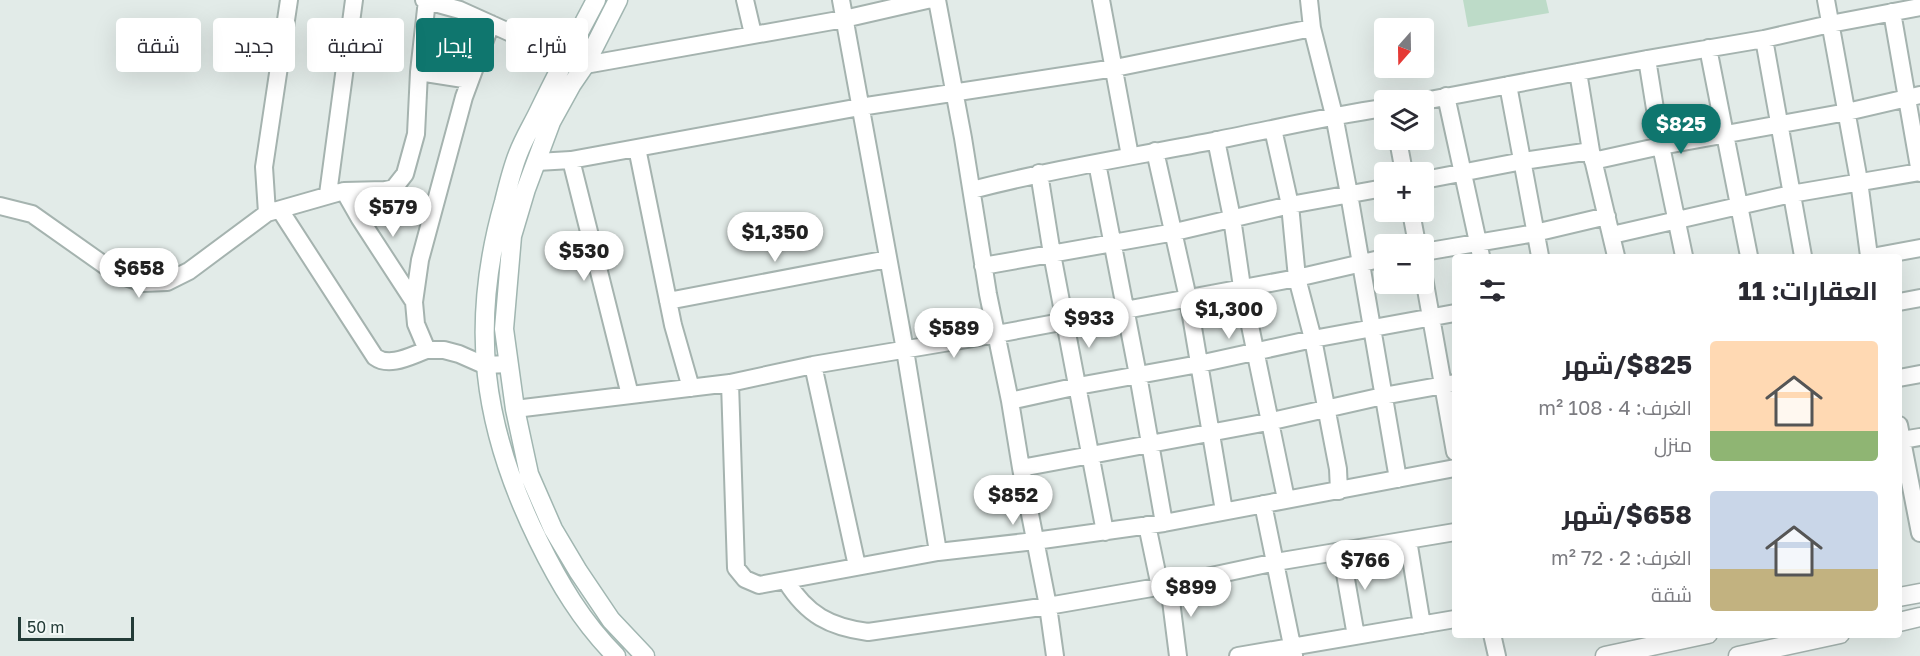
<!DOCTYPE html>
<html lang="ar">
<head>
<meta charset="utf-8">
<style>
	:root { --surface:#fff; --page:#f2f2f3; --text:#2b2b33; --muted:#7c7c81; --accent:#0f766e }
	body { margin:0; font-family:"Golos Text",Cairo,sans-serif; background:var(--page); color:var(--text); direction:rtl; height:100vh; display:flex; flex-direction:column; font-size:22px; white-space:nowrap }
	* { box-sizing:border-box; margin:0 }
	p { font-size:20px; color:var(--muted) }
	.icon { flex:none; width:33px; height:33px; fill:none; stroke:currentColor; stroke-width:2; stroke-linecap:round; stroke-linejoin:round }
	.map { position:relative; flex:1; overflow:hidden; direction:ltr }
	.side { position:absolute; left:1452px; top:254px; width:450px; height:384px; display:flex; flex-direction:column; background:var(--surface); border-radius:6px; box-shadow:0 6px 24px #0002; direction:rtl }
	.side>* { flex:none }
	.banner { position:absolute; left:18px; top:18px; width:570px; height:54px; direction:rtl; display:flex; gap:12px }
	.needle { width:39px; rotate:200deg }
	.buttons { position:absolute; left:1374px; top:18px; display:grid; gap:12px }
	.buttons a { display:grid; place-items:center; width:60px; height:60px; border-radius:6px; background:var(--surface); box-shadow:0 6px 24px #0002; font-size:30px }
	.scale { position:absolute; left:18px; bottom:15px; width:116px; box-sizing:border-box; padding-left:6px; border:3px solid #233b37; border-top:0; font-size:16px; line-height:21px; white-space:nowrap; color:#233b37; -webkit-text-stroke:4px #f2f8f6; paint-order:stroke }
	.price { position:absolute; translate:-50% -51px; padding:0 14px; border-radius:21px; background:#fff; color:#222; font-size:20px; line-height:39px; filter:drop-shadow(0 2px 3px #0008) }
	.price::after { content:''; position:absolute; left:50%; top:36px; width:18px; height:14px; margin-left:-9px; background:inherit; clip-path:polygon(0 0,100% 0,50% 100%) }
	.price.on { background:var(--accent); color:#fff }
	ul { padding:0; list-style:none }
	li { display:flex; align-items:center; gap:18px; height:150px; padding:0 24px }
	li span { display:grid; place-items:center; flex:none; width:168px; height:120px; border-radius:6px; color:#555 }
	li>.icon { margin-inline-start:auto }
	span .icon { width:72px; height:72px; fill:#fffc; stroke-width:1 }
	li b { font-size:26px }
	h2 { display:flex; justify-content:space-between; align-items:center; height:72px; padding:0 24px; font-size:26px }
	.tag { padding:0 21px; border-radius:6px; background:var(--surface); box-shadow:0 6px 24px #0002; font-size:21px; line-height:54px }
	.tag.on { background:var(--accent); color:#fff }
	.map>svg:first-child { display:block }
	.green { fill:#bddbc8 }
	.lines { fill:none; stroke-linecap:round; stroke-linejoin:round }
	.minor-casing { stroke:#a5b3af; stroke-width:20 }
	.tertiary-casing { stroke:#a5b3af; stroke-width:21 }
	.secondary-casing { stroke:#a1b6b1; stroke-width:21 }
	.minor { stroke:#fff; stroke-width:16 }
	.tertiary { stroke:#fff; stroke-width:18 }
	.secondary { stroke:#fff; stroke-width:18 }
</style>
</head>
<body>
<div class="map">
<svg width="1920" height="656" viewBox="0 0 1920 656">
	<rect width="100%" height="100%" fill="#e2ebe8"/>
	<path class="green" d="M1463,0h83l3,13 -81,14z"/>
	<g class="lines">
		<g class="minor-casing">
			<path id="minor" d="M424,0l36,10 106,48
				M745,0l8,34
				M841,0l64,350 33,202
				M937,0l26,138 25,156 22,107 11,67 27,138 7,50
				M1101,0l29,156
				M1309,0l3,28 22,87 15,79 49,285
				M1826,0l33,181 10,75
				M1892,12l28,161
				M491,24l-27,73 -44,163 -6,42 2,22 11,26h17l15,4 25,11 25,-1
				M1764,39l39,217
				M1708,48l41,208
				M1647,59l14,87 23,110
				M585,65l259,-46 83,-19
				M419,72l51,8
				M1578,72l13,79 25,105
				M1508,85l32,171
				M1446,96l35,160
				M1424,101l223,-42 117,-20 66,-15 90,-17
				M1273,129l17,76 7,73 16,61 25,130 1,22
				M1216,140l16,78 10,69 44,212
				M1398,140l6,32
				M637,148l36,177 18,63
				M1155,151l33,147 36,213
				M571,160l59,235
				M1593,161l68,-15 186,-34 73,-17
				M537,162l34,-2 289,-53 255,-39 197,-40
				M1097,163l41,212 26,148
				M1039,173l13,81 53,278
				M1424,180l99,-19 68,-10
				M972,190c81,-21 164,-34 246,-50 56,-11 110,-24 166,-32
				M344,191l16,28 54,83
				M328,194l26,-194
				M0,206l32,8 85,60 26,9 24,-1 22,-11 78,-58 77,-22 41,-1 9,-2 11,-14 11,-40 3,-62 8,-72
				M280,210l95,147c15,11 37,-2 52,-7
				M1411,212l6,32
				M267,213l-3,-46 25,-167
				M1612,235l179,-41 129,-22
				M1424,252l111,-19 72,-17
				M1877,256l43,-8
				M983,266l192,-34 115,-27 94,-17
				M1424,278l31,174
				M668,301l220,-42
				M1899,302l21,-4
				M813,365l44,201
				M1899,378l21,-4
				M730,383l6,185 9,11 14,6 179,-33 97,-11 129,-18 291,-55
				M1010,401l68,-15 121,-22 114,-25 142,-26
				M515,409l215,-26 83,-18 184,-31 300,-56 87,-20
				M1899,425l21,108
				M1902,440l18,-3
				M1021,468l247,-46 115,-26 72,-13
				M1263,504l31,151
				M1147,525l13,62
				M1408,540l14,85
				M1341,551l15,85
				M786,581c21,34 44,46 82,51l180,-26 121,-21 107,-23 179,-30
				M1169,585l9,71
				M1492,634l5,22
				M1238,656l217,-37"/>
		</g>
		<g class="tertiary-casing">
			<path id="tertiary" d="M1899,597l21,-4
				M1899,622l21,-5
				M1605,656l103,-22
				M1738,656l102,-22"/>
		</g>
		<g class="secondary-casing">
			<path id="secondary" d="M596,0c-19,36 -38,72 -56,109 -7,15 -16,29 -22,45 -6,15 -10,32 -14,48 -35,123 -22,224 34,338 21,43 44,82 78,116
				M618,0l-33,65 -13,19 -21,38 -25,67 -14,47 -8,93 11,80 14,65 24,55 25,42 33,49 34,36"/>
		</g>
		<use href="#minor" class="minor"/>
		<use href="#tertiary" class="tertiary"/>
		<use href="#secondary" class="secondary"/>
	</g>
</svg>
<div class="buttons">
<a><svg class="needle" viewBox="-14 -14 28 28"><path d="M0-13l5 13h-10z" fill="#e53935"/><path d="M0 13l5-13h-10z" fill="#7c7c81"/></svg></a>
<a><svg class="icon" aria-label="layers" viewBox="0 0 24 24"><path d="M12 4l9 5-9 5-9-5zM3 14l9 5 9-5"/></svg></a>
<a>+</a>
<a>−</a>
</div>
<div class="scale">50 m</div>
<b class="price on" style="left:1681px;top:155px">$825</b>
<b class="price" style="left:393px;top:238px">$579</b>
<b class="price" style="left:775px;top:263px">$1,350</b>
<b class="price" style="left:584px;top:282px">$530</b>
<b class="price" style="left:139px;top:299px">$658</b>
<b class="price" style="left:1229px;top:340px">$1,300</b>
<b class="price" style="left:1089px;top:349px">$933</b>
<b class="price" style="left:954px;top:359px">$589</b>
<b class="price" style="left:1013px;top:526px">$852</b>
<b class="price" style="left:1365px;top:591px">$766</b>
<b class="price" style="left:1191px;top:618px">$899</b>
<div class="banner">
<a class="tag">شراء</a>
<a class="tag on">إيجار</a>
<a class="tag">تصفية</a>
<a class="tag">جديد</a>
<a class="tag">شقة</a>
</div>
<section class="side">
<h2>العقارات: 11<svg class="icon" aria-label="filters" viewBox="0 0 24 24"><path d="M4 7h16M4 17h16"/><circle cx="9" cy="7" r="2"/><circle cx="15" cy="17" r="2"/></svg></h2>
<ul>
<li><span style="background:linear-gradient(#ffd9b3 75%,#8fb573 0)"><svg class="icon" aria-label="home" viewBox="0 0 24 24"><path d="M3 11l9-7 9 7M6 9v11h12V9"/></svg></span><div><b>$825/شهر</b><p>الغرف: 4 · 108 m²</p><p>منزل</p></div></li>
<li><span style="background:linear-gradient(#c9d6e8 65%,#c2b280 0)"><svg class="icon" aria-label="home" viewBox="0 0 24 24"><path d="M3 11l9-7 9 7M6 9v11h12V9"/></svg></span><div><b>$658/شهر</b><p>الغرف: 2 · 72 m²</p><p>شقة</p></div></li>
</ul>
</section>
</div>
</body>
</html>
